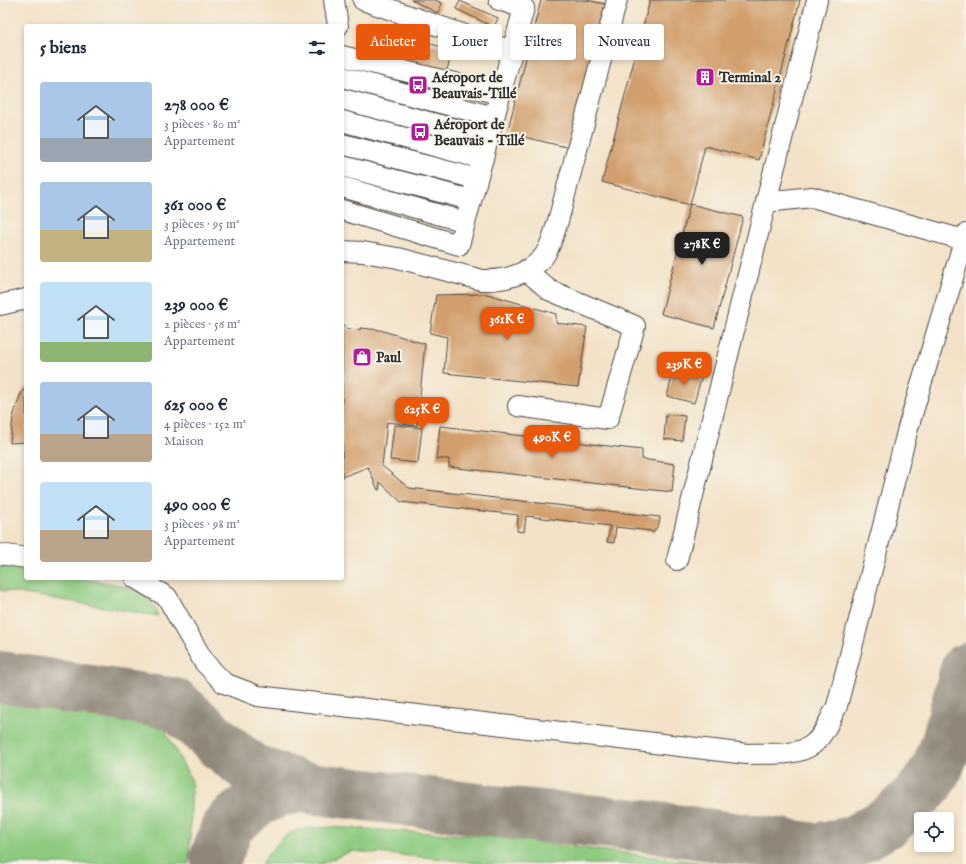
<!DOCTYPE html>
<html lang="fr">
<head>
<meta charset="utf-8">
<style>
	:root { --surface:#fff; --page:#f2f2f3; --text:#1f2937; --muted:#747a83; --accent:#ea580c }
	body { margin:0; font-family:"IM FELL English",serif; background:var(--page); color:var(--text); height:100vh; display:flex; flex-direction:column; font-size:15px; white-space:nowrap }
	* { box-sizing:border-box; margin:0 }
	p { font-size:13px; color:var(--muted) }
	.icon { flex:none; width:22px; height:22px; fill:none; stroke:currentColor; stroke-width:2; stroke-linecap:round; stroke-linejoin:round }
	.map { position:relative; flex:1; overflow:hidden }
	.side { position:absolute; left:24px; top:24px; width:320px; height:556px; display:flex; flex-direction:column; background:var(--surface); border-radius:4px; box-shadow:0 2px 6px #0003 }
	.side>* { flex:none }
	.guide { position:absolute; left:356px; top:24px; width:380px; height:36px; display:flex; gap:8px }
	.controls { position:absolute; left:914px; top:812px; display:grid; gap:8px }
	.controls a { display:grid; place-items:center; width:40px; height:40px; border-radius:4px; background:var(--surface); box-shadow:0 2px 6px #0003; font-size:20px }
	.price { position:absolute; translate:-50% -34px; padding:0 9px; border-radius:8px; background:var(--accent); color:#fff; font-size:13px; line-height:26px; filter:drop-shadow(0 1px 2px #0008) }
	.price::after { content:''; position:absolute; left:50%; top:24px; width:12px; height:9px; margin-left:-6px; background:inherit; clip-path:polygon(0 0,100% 0,50% 100%) }
	.price.current { background:#222; color:#fff }
	ul { padding:0; list-style:none }
	li { display:flex; align-items:center; gap:12px; height:100px; padding:0 16px }
	li span { display:grid; place-items:center; flex:none; width:112px; height:80px; border-radius:4px; color:#555 }
	li>.icon { margin-inline-start:auto }
	span .icon { width:48px; height:48px; fill:#fffc; stroke-width:1 }
	li b { font-size:17px }
	h2 { display:flex; justify-content:space-between; align-items:center; height:48px; padding:0 16px; font-size:17px }
	.pill { padding:0 14px; border-radius:4px; background:var(--surface); box-shadow:0 2px 6px #0003; font-size:14px; line-height:36px }
	.pill.current { background:var(--accent); color:#fff }
	.map>svg:first-child { display:block }
	.green { fill:#8dcb80; stroke:#5c7b56 }
	.lines { fill:none; stroke-linecap:round; stroke-linejoin:round }
	.taxiway { stroke:#8f8679; stroke-width:52 }
	.building { fill:#d19f6d }
	.minor-casing { stroke:#494642; stroke-width:22 }
	.minor { stroke:#fff; stroke-width:20 }
	.labels { text-anchor:middle; stroke-width:4; stroke-linejoin:round; paint-order:stroke }
	.poi-label { font-size:14px; font-weight:bold; fill:#2b2b2b; stroke:#f7f3e8; text-anchor:start }
</style>
</head>
<body>
<div class="map">
<svg width="966" height="864" viewBox="0 0 966 864">
	<rect width="100%" height="100%" fill="#f7f3e8"/>
	<filter id="ink" filterUnits="userSpaceOnUse"><feTurbulence type="fractalNoise" baseFrequency=".025" numOctaves="2"/><feDisplacementMap in="SourceGraphic" scale="8" xChannelSelector="R" yChannelSelector="G"/><feConvolveMatrix kernelMatrix="1 2 1 2 8 2 1 2 1" color-interpolation-filters="sRGB"/></filter>
	<filter id="wash" filterUnits="userSpaceOnUse"><feTurbulence type="fractalNoise" baseFrequency=".012" numOctaves="4" result="noise"/><feDisplacementMap in="SourceGraphic" scale="16" xChannelSelector="R" yChannelSelector="G"/><feGaussianBlur stdDeviation="0.9" result="paint"/><feColorMatrix in="noise" values="0 0 0 0 0 0 0 0 0 0 0 0 0 0 0 0 0 1.4 0 .05"/><feComposite in="paint" operator="in"/></filter>
	<g filter="url(#wash)">
		<rect width="100%" height="100%" fill="#f3e2c7"/>
		<path class="green" d="M0,566l26,4v8c34,0 95,-1 122,20 5,3 8,13 10,18l-158,-26z
			M0,694l160,27 32,60 -3,83h-189z
			M330,827l155,9 227,28h-226l-42,-5 -93,-8 -30,13h-59c9,-16 23,-33 43,-35 8,-2 17,-1 25,-2z"/>
		<g class="lines">
			<path class="taxiway" d="M0,677l175,27 44,39 32,26 50,18
				M216,856l13,-32 28,-23 22,-10 22,-4 209,26 126,12 180,24 36,-7 36,-20 26,-23 14,-16 10,-17 9,-24 19,-73"/>
		</g>
		<g id="blocks">
			<path class="building" d="M411,0h24l7,3 -4,10z
				M541,0h45l19,4 -35,144 -63,-15z
				M650,0h150l-41,160 -54,-14 -15,59 -88,-23z
				M460,1l38,17 -4,9 -38,-18z
				M401,36l52,14 -7,23 -51,-14z
				M690,204l53,13 -29,111 -53,-14z
				M487,294l69,20v9l31,4 -9,60 -134,-14 3,-36 -17,-4 6,-38z
				M342,323l4,6 14,1v-2l20,2 45,14 -8,82 -30,-4 -5,44 27,22 251,29 -1,7 -6,9 -2,-2 -35,-4 -2,16 -7,-1 3,-16 -84,-10 -2,16 -7,-1 1,-16 -117,-13 -21,-20 -1,8h-1l-10,-23 -26,10z
				M674,369l28,7 -8,27 -27,-7z
				M26,386v56l-16,1 3,-26 7,-21z
				M666,414l19,2 -3,25 -18,-2z
				M394,425l28,3 -4,35 -28,-3z
				M440,426l202,24v9l33,5 -3,28 -223,-25v-8h-13z"/>
		</g>
	</g>
	<g filter="url(#ink)">
		<use href="#blocks" fill-opacity="0" stroke="#494642" stroke-width="1"/>
		<g class="lines">
			<g class="minor-casing">
				<path id="minor" d="M334,0l4,26
					M363,0l149,51
					M342,56l158,38
					M342,77l152,40
					M342,99l146,39
					M342,121l141,38
					M342,144l135,35
					M342,166l129,34
					M342,187l123,35
					M766,202l51,-202
					M342,210l117,35 65,-237 -25,-8
					M342,251l21,1 35,6 84,22c22,1 48,-6 62,-24 7,-10 10,-23 14,-35l59,-221
					M0,305l26,-6
					M518,406l90,13 27,-93 -86,-36 -23,-20
					M0,554l26,4
					M677,560l89,-358 46,-5 152,43
					M135,578l32,19 37,65 20,21 34,13 489,58c19,-1 49,3 65,-9 12,-9 18,-26 25,-39l71,-278 58,-194"/>
			</g>
			<use href="#minor" class="minor"/>
		</g>
	</g>
	<defs>
		<g id="building-square" transform="scale(1)"><rect x="-9" y="-9" width="18" height="18" rx="4" fill="#b5179e" stroke="#f7f3e8"/><path d="M-4-6H4V6H1V3H-1V6H-4ZM-2.5-4.3h1.7v1.8h-1.7ZM.8-4.3h1.7v1.8H.8ZM-2.5-1h1.7V.8h-1.7ZM.8-1h1.7V.8H.8Z" fill="#fff"/></g>
		<g id="bus-square" transform="scale(1)"><rect x="-9" y="-9" width="18" height="18" rx="4" fill="#b5179e" stroke="#f7f3e8"/><path d="M-5-6H5V4H4V6H2V4H-2V6H-4V4H-5ZM-3.5-4V0h7V-4ZM-3.5 1.2v1.5H-2V1.2ZM2 1.2v1.5H3.5V1.2Z" fill="#fff"/></g>
		<g id="shop-square" transform="scale(1)"><rect x="-9" y="-9" width="18" height="18" rx="4" fill="#b5179e" stroke="#f7f3e8"/><path d="M-5-2.5h2.3a2.7 3.5 0 0 1 5.4 0H5L5.5 6h-11ZM-1.5-2.5h3a1.5 2.3 0 0 0-3 0Z" fill="#fff"/></g>
	</defs>
	<g fill-rule="evenodd">
		<use href="#building-square" x="705" y="77"/>
		<use href="#bus-square" x="418" y="85"/>
		<use href="#bus-square" x="420" y="132"/>
		<use href="#shop-square" x="362" y="357"/>
	</g>
	<g class="labels">
		<g class="poi-label">
			<text x="432" y="82">Aéroport de<tspan x="432" dy="16">Beauvais-Tillé</tspan></text>
			<text x="719" y="82">Terminal 2</text>
			<text x="434" y="129">Aéroport de<tspan x="434" dy="16">Beauvais - Tillé</tspan></text>
			<text x="376" y="362">Paul</text>
		</g>
	</g>
</svg>
<div class="controls">
<a><svg class="icon" aria-label="locate" viewBox="0 0 24 24"><circle cx="12" cy="12" r="6"/><path d="M12 2v4M12 18v4M2 12h4M18 12h4"/></svg></a>
</div>
<b class="price current" style="left:702px;top:266px">278K €</b>
<b class="price" style="left:507px;top:341px">361K €</b>
<b class="price" style="left:684px;top:386px">239K €</b>
<b class="price" style="left:422px;top:431px">625K €</b>
<b class="price" style="left:552px;top:459px">490K €</b>
<div class="guide">
<a class="pill current">Acheter</a>
<a class="pill">Louer</a>
<a class="pill">Filtres</a>
<a class="pill">Nouveau</a>
</div>
<section class="side">
<h2>5 biens<svg class="icon" aria-label="filters" viewBox="0 0 24 24"><path d="M4 7h16M4 17h16"/><circle cx="9" cy="7" r="2"/><circle cx="15" cy="17" r="2"/></svg></h2>
<ul>
<li><span style="background:linear-gradient(#a9c7e8 70%,#9aa5b1 0)"><svg class="icon" aria-label="home" viewBox="0 0 24 24"><path d="M3 11l9-7 9 7M6 9v11h12V9"/></svg></span><div><b>278 000 €</b><p>3 pièces · 80 m²</p><p>Appartement</p></div></li>
<li><span style="background:linear-gradient(#a9c7e8 60%,#c2b280 0)"><svg class="icon" aria-label="home" viewBox="0 0 24 24"><path d="M3 11l9-7 9 7M6 9v11h12V9"/></svg></span><div><b>361 000 €</b><p>3 pièces · 95 m²</p><p>Appartement</p></div></li>
<li><span style="background:linear-gradient(#bfe0f5 75%,#8fb573 0)"><svg class="icon" aria-label="home" viewBox="0 0 24 24"><path d="M3 11l9-7 9 7M6 9v11h12V9"/></svg></span><div><b>239 000 €</b><p>2 pièces · 56 m²</p><p>Appartement</p></div></li>
<li><span style="background:linear-gradient(#a9c7e8 65%,#b9a48a 0)"><svg class="icon" aria-label="home" viewBox="0 0 24 24"><path d="M3 11l9-7 9 7M6 9v11h12V9"/></svg></span><div><b>625 000 €</b><p>4 pièces · 152 m²</p><p>Maison</p></div></li>
<li><span style="background:linear-gradient(#bfe0f5 60%,#b9a48a 0)"><svg class="icon" aria-label="home" viewBox="0 0 24 24"><path d="M3 11l9-7 9 7M6 9v11h12V9"/></svg></span><div><b>490 000 €</b><p>3 pièces · 98 m²</p><p>Appartement</p></div></li>
</ul>
</section>
</div>
</body>
</html>
